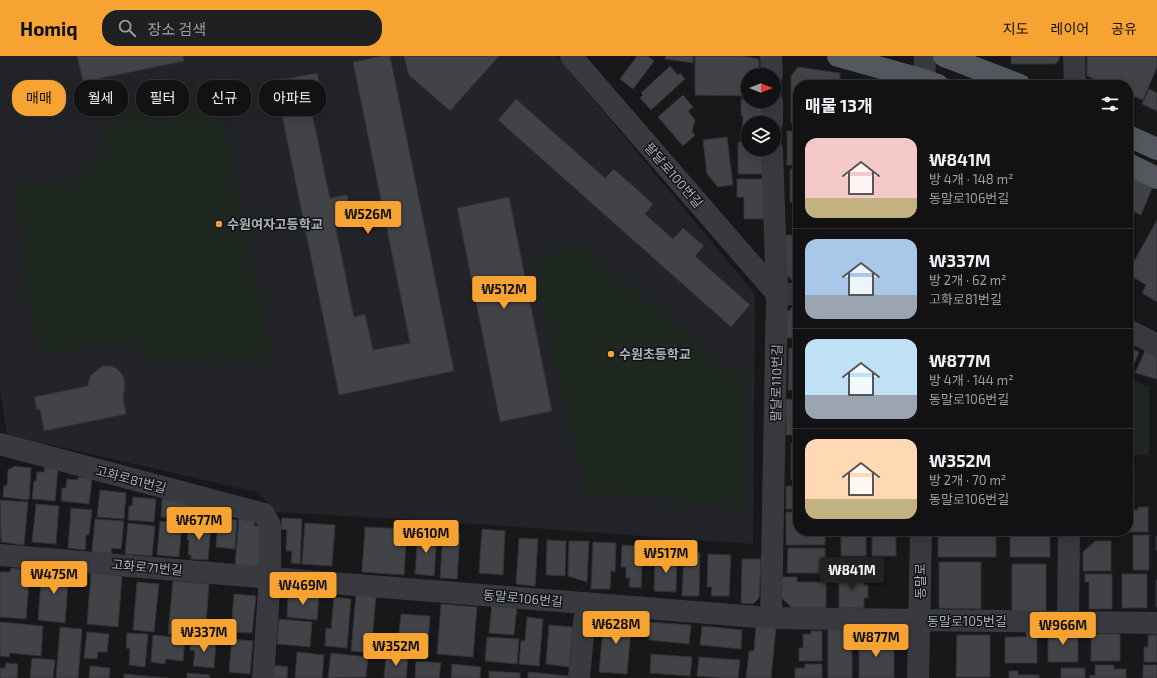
<!DOCTYPE html>
<html lang="ko">
<head>
<meta charset="utf-8">
<style>
	:root { --surface:#121214; --page:#1f2022; --text:#f1f3f6; --muted:#9c9ea0; --line:#313234; --accent:#f7a332 }
	body { margin:0; font-family:"Exo 2","Noto Sans KR",sans-serif; background:var(--page); color:var(--text); height:100vh; display:flex; flex-direction:column; font-size:15px; white-space:nowrap }
	* { box-sizing:border-box; margin:0 }
	p { font-size:13px; color:var(--muted) }
	.icon { flex:none; width:22px; height:22px; fill:none; stroke:currentColor; stroke-width:2; stroke-linecap:round; stroke-linejoin:round }
	.map { position:relative; flex:1; overflow:hidden }
	.drawer { position:absolute; left:793px; top:24px; width:340px; height:456px; display:flex; flex-direction:column; background:var(--surface); border-radius:16px; box-shadow:0 4px 16px #0002,0 0 0 1px var(--line) }
	.drawer>* { flex:none }
	.top-card { position:absolute; left:12px; top:24px; width:380px; height:36px; display:flex; gap:8px }
	.needle { width:26px; rotate:90deg }
	.controls { position:absolute; left:741px; top:12px; display:grid; gap:8px }
	.controls a { display:grid; place-items:center; width:40px; height:40px; border-radius:50%; background:var(--surface); box-shadow:0 4px 16px #0002,0 0 0 1px var(--line); font-size:20px }
	.price { position:absolute; translate:-50% -34px; padding:0 9px; border-radius:4px; background:var(--accent); color:#111; font-size:13px; line-height:26px; filter:drop-shadow(0 1px 2px #0008) }
	.price::after { content:''; position:absolute; left:50%; top:24px; width:12px; height:9px; margin-left:-6px; background:inherit; clip-path:polygon(0 0,100% 0,50% 100%) }
	.price.on { background:#222; color:#fff }
	ul { padding:0; list-style:none }
	li { display:flex; align-items:center; gap:12px; height:100px; padding:0 12px }
	li+li { border-top:1px solid var(--line) }
	li span { display:grid; place-items:center; flex:none; width:112px; height:80px; border-radius:12px; color:#555 }
	li>.icon { margin-inline-start:auto }
	span .icon { width:48px; height:48px; fill:#fffc; stroke-width:1 }
	li b { font-size:17px }
	h2 { display:flex; justify-content:space-between; align-items:center; height:48px; padding:0 12px; font-size:17px }
	.pill { padding:0 14px; border-radius:16px; background:var(--surface); box-shadow:0 4px 16px #0002,0 0 0 1px var(--line); font-size:14px; line-height:36px }
	.pill.on { background:var(--accent); color:#111 }
	header { display:flex; align-items:center; gap:24px; box-sizing:border-box; height:56px; padding:0 20px; background:var(--accent); color:#111 }
	header strong { font-size:19px }
	nav { display:flex; gap:22px; margin-inline-start:auto; font-size:14px }
	.search { width:280px; height:36px; background:var(--page); display:flex; align-items:center; gap:10px; box-sizing:border-box; padding:0 14px; border-radius:16px; color:var(--muted); font-size:15px }
	.map>svg:first-child { display:block }
	.built { fill:#232427 }
	.green { fill:#1f2820 }
	.building { fill:#424347; stroke:#313236 }
	.lines { fill:none; stroke-linecap:round; stroke-linejoin:round }
	.minor { stroke:#383a3f; stroke-width:22 }
	.major { stroke:#54575e; stroke-width:22 }
	.poi-dot { fill:#f7a332; stroke:#131315; stroke-width:1.5 }
	.labels { text-anchor:middle; stroke-width:3; stroke-linejoin:round; paint-order:stroke }
	.street-label { font-size:13px; fill:#a9b0ba; stroke:#131315 }
	.poi-label { font-size:13px; font-weight:bold; fill:#a9b0ba; stroke:#131315; text-anchor:start }
</style>
</head>
<body>
<header>
<strong>Homiq</strong>
<div class="search"><svg class="icon" aria-label="search" viewBox="0 0 24 24"><circle cx="10" cy="10" r="6"/><path d="M15 15l6 6"/></svg>장소 검색</div>
<nav><a>지도</a><a>레이어</a><a>공유</a></nav>
</header>
<div class="map">
<svg width="1157" height="622" viewBox="0 0 1157 622">
	<rect width="100%" height="100%" fill="#18181a"/>
	<path class="built" d="M0,0h557l198,238 -2,250 -305,-22 -172,-10 -19,-20 -250,-57 -7,-44z"/>
	<path class="green" d="M156,46l66,11 50,241 -45,10 -67,-2 -36,-21 -86,14 -24,-167 49,-5 32,-13 9,-42 17,-17z
		M580,188l165,139v129l-27,-6 -49,-7 -83,-6 -54,-231z
		M1128,322l21,9v68h-21z"/>
	<path class="building" d="M77,0h106l1,5 -101,21z
		M381,0h9l64,315 -115,24 -64,-314 42,-8 6,28 -13,2 20,95 17,-3 5,25 -17,4 19,93 11,-3 8,36 37,-7 -57,-281z
		M405,0h94l-49,55 -41,-36 -5,-18z
		M637,0h11l6,5 -21,28 -13,-10z
		M666,0h27v7l-28,-4z
		M695,0h48l16,3v14h-8v2h-3v21l-53,-1z
		M1011,0h49v1l-2,5 -4,2h-43z
		M1087,0h70v11l-14,33 -15,-6v-9h-20l-21,-9z
		M670,10l8,9 2,-2 5,6 -34,31 -11,-12 3,-3 -2,-2z
		M798,11l42,6v12h-42v38h-7v-47z
		M1149,33l8,4v18l-15,-7z
		M683,39l10,12 -5,4 7,9 -3,12 3,3 -12,11 -25,-29z
		M516,43l89,79 9,-9 39,35 -8,10 28,25 10,-11 21,18 -9,10 55,49 -19,22 -233,-207z
		M741,43h7v2h20v22h-20v10h-6l1,-17h-2z
		M787,75h11v34h-11z
		M727,81l6,48 -15,2 -11,-13 -4,-34z
		M738,86h10v7h18v25h-28z
		M790,113h8v33h-8z
		M1128,119l25,11 -12,29 -13,-6z
		M737,123h32v40h-25v-22h-7z
		M509,141l43,214 -52,11 -43,-214z
		M795,149h3v25h-3z
		M1157,164v82l-15,-9 4,-8 -18,-11v-2z
		M784,179h14v46h-5l-9,-8z
		M795,249h3v33h-12v-25z
		M1128,291l11,5 -10,23h-1z
		M789,292h9v42h-10z
		M1145,295l12,6v22l-22,-6z
		M103,310h7l6,2 6,6 2,5 1,8 -2,10 3,17 -82,17 -4,-22 -3,1 -3,-13 54,-11 1,-7 3,-5z
		M786,343l12,1v35h-12z
		M791,387h7v37h-7z
		M15,410l16,2 -2,32 -26,-3 1,-12 3,1 1,-16z
		M45,411l13,1 -3,33 -23,-2 2,-18h2l1,-9h7z
		M1128,413h6v29h-6z
		M78,421l14,2 -3,25 -28,-3 1,-13h4l1,-9 11,1z
		M786,430h12v23h-12z
		M100,434l26,3 -2,26 -27,-2z
		M133,441l23,2 -2,23 -26,-2 1,-14h3z
		M162,443l13,1 27,6 -1,15 -40,-4z
		M0,444l28,2 -4,43 -23,-3z
		M36,448l23,2 -3,38 -24,-2z
		M1138,451h10v25h-25v-1h5l1,-21h9z
		M71,452l21,2 -3,25h-3l-1,15 -17,-2z
		M786,456h12v19h27v14h-39z
		M282,462l20,1 -2,45 -9,-1 1,-12h-6l1,-21 -6,-1z
		M95,463l29,2 -3,28 -9,-1 -1,6 -19,-2z
		M218,463l19,1 -2,29 -19,-2z
		M239,463l15,2v5h7l4,31 -8,10 -22,-2z
		M160,465l22,2 -3,34 -22,-2z
		M128,467l27,3 -3,30 -27,-2z
		M305,467l30,2 -3,41 -30,-2z
		M188,468l23,2 -3,34 -17,-1v-4h-3l1,-15 -2,-1z
		M365,471l42,2 -3,46 -42,-3z
		M482,473l23,2 -2,44 -24,-2z
		M841,475h25v25h-25z
		M872,475h24v25h-24z
		M938,475h58v26h-58z
		M1010,475h40v26h-40z
		M418,476l19,2 -3,42 -19,-2z
		M443,477l17,1 -3,45 -17,-1z
		M1133,479h16v35h-16z
		M1156,480h1v14h-1z
		M519,482l19,1 -3,47 -19,-2z
		M547,484l19,1 -1,35 -19,-1z
		M569,485h20l-2,41 -19,-6z
		M1095,485h16v30h-28v-19z
		M593,486l23,1 -1,29 -4,-1 -1,18h-19z
		M622,489l21,1 -2,42 -12,-1 1,-9h-4v-11h-5z
		M788,492h37v25h-38z
		M684,496l16,1 -1,43h-17z
		M708,498l23,1 -2,41h-18l1,-9h-5z
		M655,500l22,1 -1,35 -22,-1z
		M742,503h19l-2,39 -6,6 -12,-1z
		M939,506h42v47l-42,-1z
		M1012,508h34v49h-34z
		M42,511l27,2 -4,54 -27,-3z
		M11,512l19,2 -4,49 -26,-2v-45h10z
		M91,517l31,3 -4,51 -31,-3z
		M839,517h25v12h4v13h-4v10h-25z
		M1085,518h27v35h-23v-27h-4z
		M1122,518h25v34h-25z
		M781,521h16v5h29v26h-34l-11,-11z
		M1156,524h1v27h-1z
		M173,525l36,3 -4,53 -37,-3z
		M137,526l22,2 -5,48 -21,-2z
		M288,537l31,2 -2,25 -30,-3z
		M234,538l22,2 -4,37 -21,-1z
		M356,538l20,2 -5,57 -20,-2z
		M334,541l17,2 -4,49 -22,-2 1,-18 5,1z
		M441,548l36,3 -4,50 -36,-3z
		M492,548l25,2 -3,29 -25,-2z
		M401,558l29,2 -3,38 -30,-3z
		M611,559l21,2 -5,57 -28,-2 5,-53z
		M527,561l16,2 -4,47 -20,-2 2,-23h4z
		M279,563l33,3 -2,25 -33,-3z
		M0,566l43,4 -2,30 -31,-3 -1,4 -9,-1z
		M650,566l41,3 -2,19 -40,-4z
		M549,569l24,2 -4,40 -23,-3z
		M702,570l40,4 -1,19 -41,-4z
		M756,570l20,1 -5,51h-25l3,-27h5z
		M60,571l22,2 -4,49h-22z
		M828,573h24v49h-24z
		M1026,574h11v33h-32v-26h21z
		M1048,574h30v32h-30z
		M811,575h11v30h-23v-13h4v-14h8z
		M87,576l22,2 -2,18h-9l-1,7 -13,-1z
		M1157,576v30h-13v-15h4v-12h9z
		M127,577l21,1 -3,33 -16,-2 1,-16 -4,-1z
		M1091,578h29v27h-29z
		M153,579l32,3 -2,23 -17,-2 -1,5 -14,-2z
		M957,579h33v42h-34z
		M487,581l32,2 -2,25 -32,-3z
		M859,581h35v41h-35z
		M232,583l21,2 -3,33 -21,-2z
		M191,584l25,2 -2,26 -21,-2 2,-15 -5,-1z
		M297,596l27,3 -2,23h-27z
		M331,597l37,4 -2,20 -38,1z
		M651,598l41,3 -2,19 -40,-3z
		M386,600l22,1 -2,21h-22z
		M699,601l41,3 -2,18h-15l-26,-2z
		M32,602l23,2 -2,18h-23z
		M416,605l25,2 -2,15h-24z
		M6,607l12,1 -1,14h-17v-10h5z
		M452,608l29,3 -1,11h-29z
		M805,608h17v14h-27v-10h10z
		M273,609l15,2 -1,11h-16z
		M1095,609h19v4h12v9h-36v-3l5,1z
		M1143,609h14v13h-14z
		M90,610l20,2 -1,10h-20z
		M1061,612h24v10h-24z
		M489,615l31,2v5h-31z
		M1009,615h9v4h21v3h-30z
		M528,616l40,4v2h-40z
		M187,617l23,2 -1,3h-22z
		M124,618l44,4h-44z"/>
	<g class="lines">
		<path class="minor" d="M571,0l206,238
			M771,0l1,19
			M1074,0l1,29
			M924,29l1,-29
			M772,45v22
			M777,238h21
			M1128,274l29,15
			M0,388l264,70 6,12v52l-7,100
			M0,499l270,23 501,40 386,5
			M771,562l6,-324 -5,-145
			M1068,566l1,-91
			M579,622l7,-75
			M918,622l3,-147"/>
		<path class="major" d="M838,0l86,24 14,5
			M944,0l76,29
			M1128,80l29,13
			M1128,108l29,14"/>
	</g>
	<g class="poi-dot">
		<circle cx="219" cy="168" r="4"/>
		<circle cx="611" cy="298" r="4"/>
	</g>
	<g class="labels">
		<g class="street-label">
			<text transform="translate(674 119) rotate(49)" y="5">팔달로100번길</text>
			<text transform="translate(776 327) rotate(-89)" y="5">팔달로110번길</text>
			<text transform="translate(131 423) rotate(15)" y="5">고화로81번길</text>
			<text transform="translate(147 511) rotate(5)" y="5">고화로71번길</text>
			<text transform="translate(920 525) rotate(-90)" y="5">동말로</text>
			<text transform="translate(523 542) rotate(5)" y="5">동말로106번길</text>
			<text x="967" y="570">동말로105번길</text>
		</g>
		<g class="poi-label">
			<text x="227" y="173">수원여자고등학교</text>
			<text x="619" y="303">수원초등학교</text>
		</g>
	</g>
</svg>
<div class="controls">
<a><svg class="needle" viewBox="-14 -14 28 28"><path d="M0-13l5 13h-10z" fill="#e53935"/><path d="M0 13l5-13h-10z" fill="#9c9ea0"/></svg></a>
<a><svg class="icon" aria-label="layers" viewBox="0 0 24 24"><path d="M12 4l9 5-9 5-9-5zM3 14l9 5 9-5"/></svg></a>
</div>
<b class="price" style="left:368px;top:179px">₩526M</b>
<b class="price" style="left:504px;top:254px">₩512M</b>
<b class="price" style="left:199px;top:485px">₩677M</b>
<b class="price" style="left:426px;top:498px">₩610M</b>
<b class="price" style="left:666px;top:518px">₩517M</b>
<b class="price on" style="left:852px;top:535px">₩841M</b>
<b class="price" style="left:54px;top:539px">₩475M</b>
<b class="price" style="left:303px;top:550px">₩469M</b>
<b class="price" style="left:616px;top:589px">₩628M</b>
<b class="price" style="left:1063px;top:590px">₩966M</b>
<b class="price" style="left:204px;top:597px">₩337M</b>
<b class="price" style="left:876px;top:602px">₩877M</b>
<b class="price" style="left:396px;top:611px">₩352M</b>
<div class="top-card">
<a class="pill on">매매</a>
<a class="pill">월세</a>
<a class="pill">필터</a>
<a class="pill">신규</a>
<a class="pill">아파트</a>
</div>
<section class="drawer">
<h2>매물 13개<svg class="icon" aria-label="filters" viewBox="0 0 24 24"><path d="M4 7h16M4 17h16"/><circle cx="9" cy="7" r="2"/><circle cx="15" cy="17" r="2"/></svg></h2>
<ul>
<li><span style="background:linear-gradient(#f6c9c9 75%,#c2b280 0)"><svg class="icon" aria-label="home" viewBox="0 0 24 24"><path d="M3 11l9-7 9 7M6 9v11h12V9"/></svg></span><div><b>₩841M</b><p>방 4개 · 148 m²</p><p>동말로106번길</p></div></li>
<li><span style="background:linear-gradient(#a9c7e8 70%,#9aa5b1 0)"><svg class="icon" aria-label="home" viewBox="0 0 24 24"><path d="M3 11l9-7 9 7M6 9v11h12V9"/></svg></span><div><b>₩337M</b><p>방 2개 · 62 m²</p><p>고화로81번길</p></div></li>
<li><span style="background:linear-gradient(#bfe0f5 70%,#9aa5b1 0)"><svg class="icon" aria-label="home" viewBox="0 0 24 24"><path d="M3 11l9-7 9 7M6 9v11h12V9"/></svg></span><div><b>₩877M</b><p>방 4개 · 144 m²</p><p>동말로106번길</p></div></li>
<li><span style="background:linear-gradient(#ffd9b3 75%,#c2b280 0)"><svg class="icon" aria-label="home" viewBox="0 0 24 24"><path d="M3 11l9-7 9 7M6 9v11h12V9"/></svg></span><div><b>₩352M</b><p>방 2개 · 70 m²</p><p>동말로106번길</p></div></li>
</ul>
</section>
</div>
</body>
</html>
